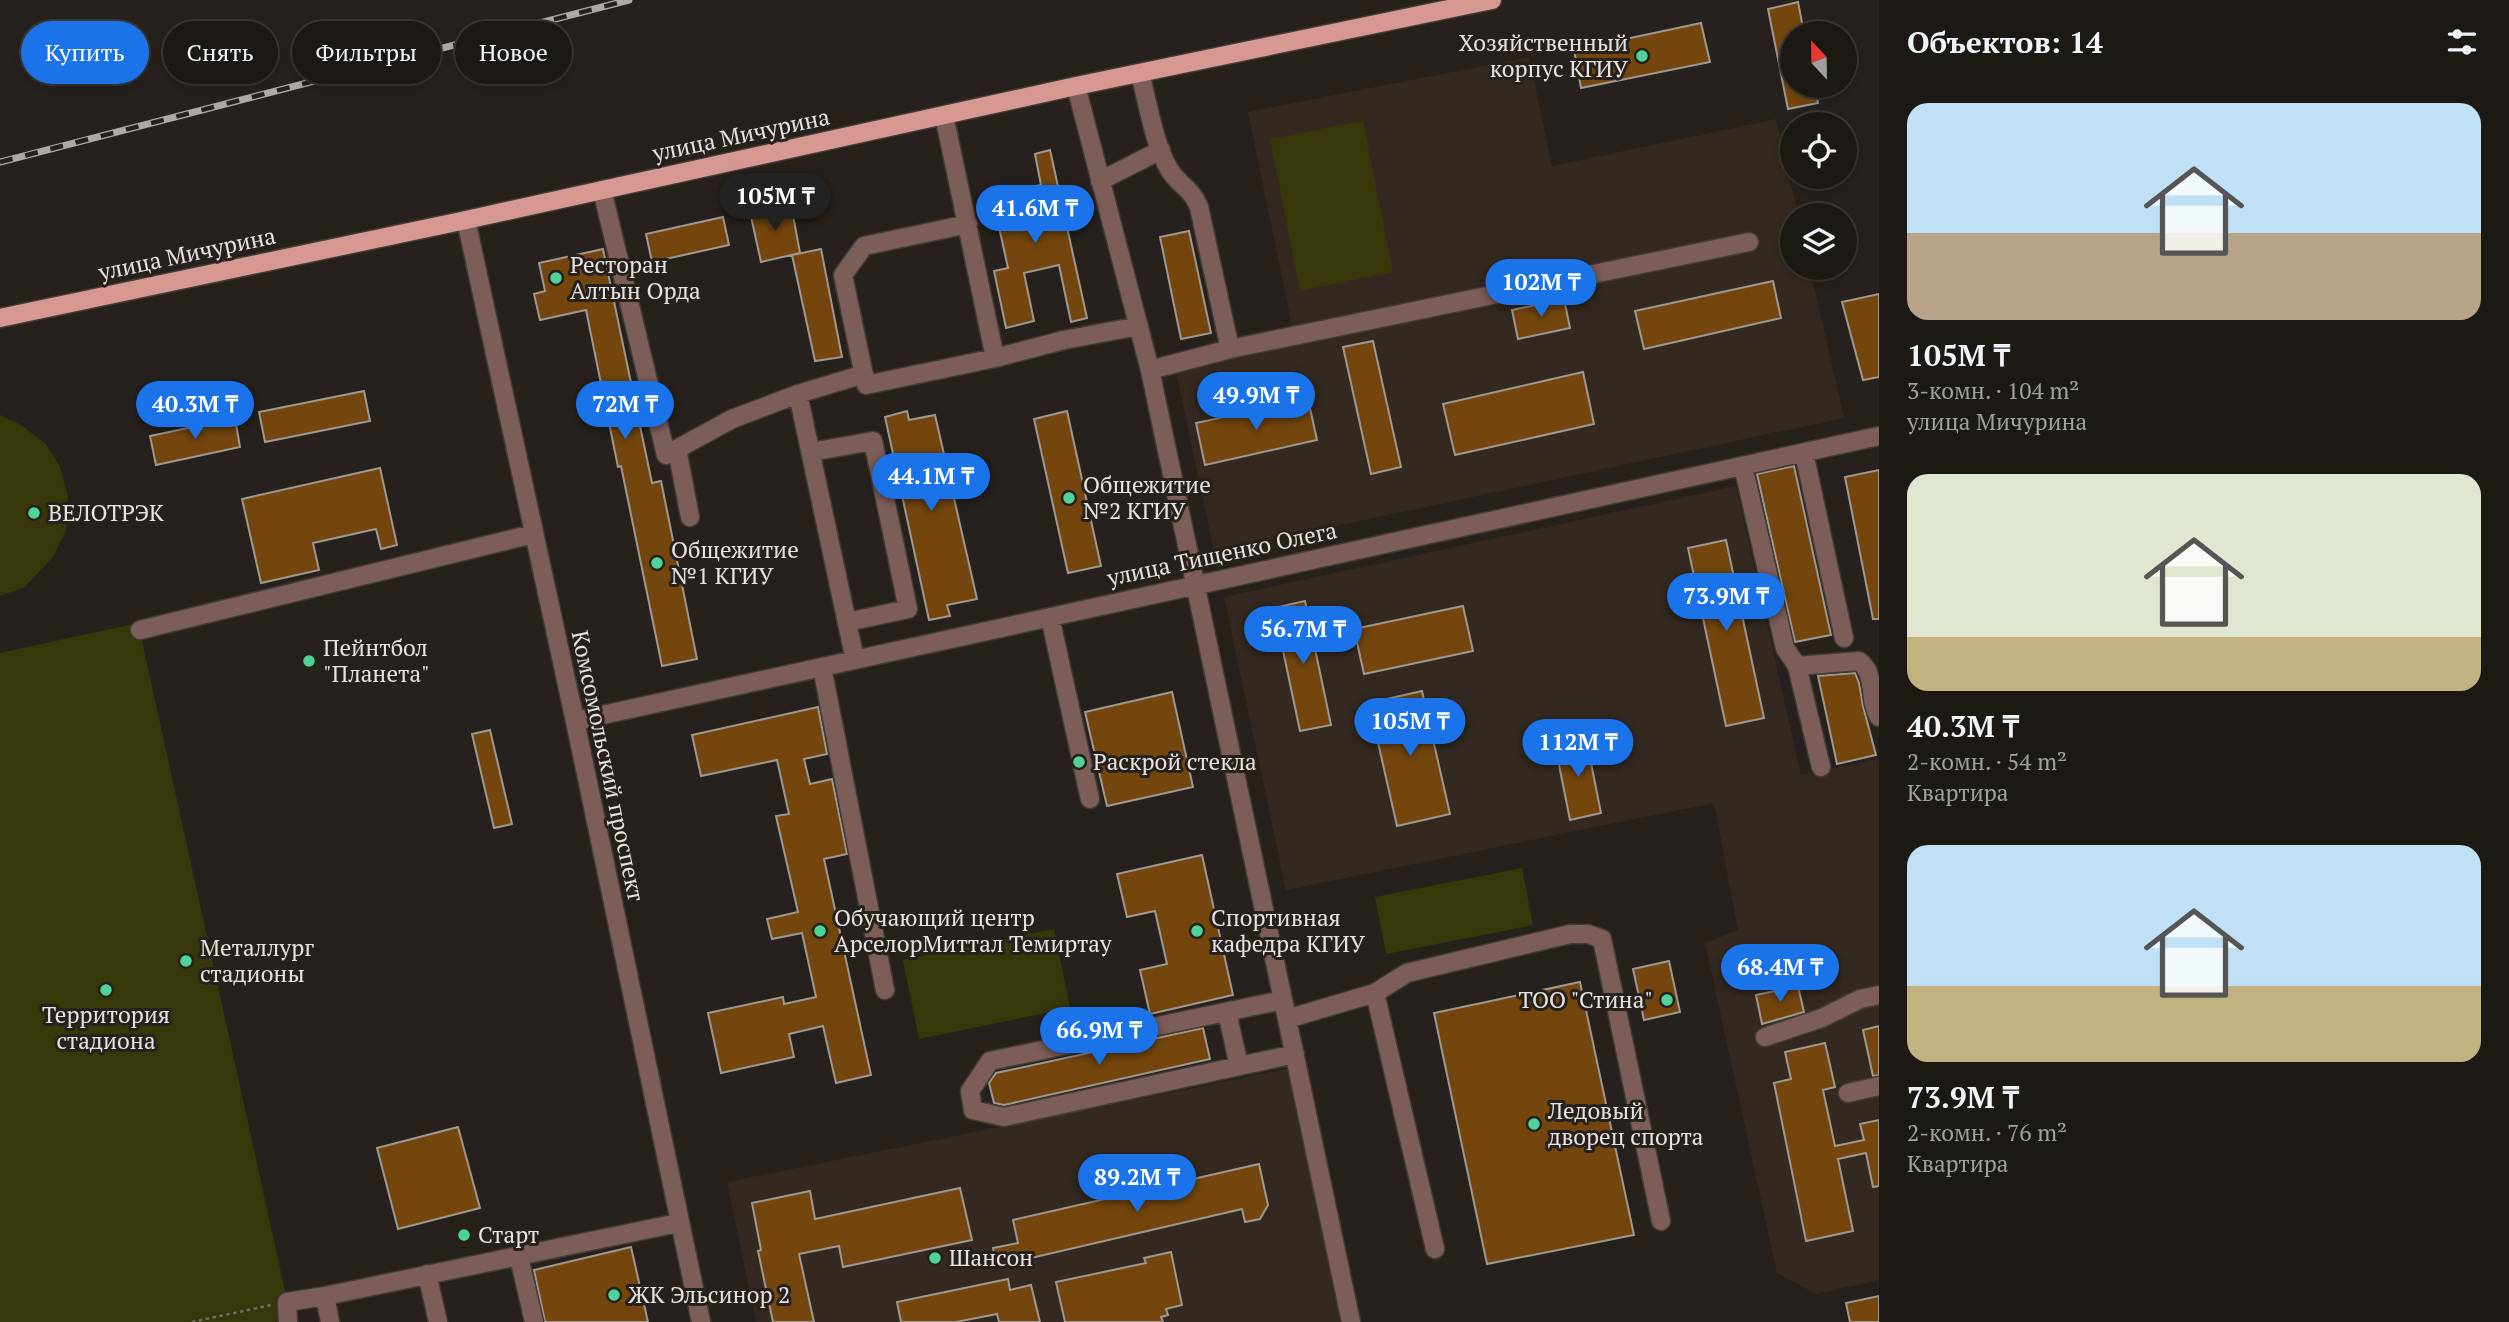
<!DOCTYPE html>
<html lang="ru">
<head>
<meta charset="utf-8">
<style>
	:root { --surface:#1c1915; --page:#25221e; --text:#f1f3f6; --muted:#a0a0a0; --line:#3a3834; --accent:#1a73e8 }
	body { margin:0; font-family:"PT Serif",serif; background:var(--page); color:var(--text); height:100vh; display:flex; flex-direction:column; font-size:26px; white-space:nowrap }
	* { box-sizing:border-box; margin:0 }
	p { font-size:23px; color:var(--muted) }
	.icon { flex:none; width:38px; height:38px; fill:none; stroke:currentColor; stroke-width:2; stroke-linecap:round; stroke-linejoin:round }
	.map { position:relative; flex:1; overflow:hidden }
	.side { display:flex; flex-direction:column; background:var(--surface); width:630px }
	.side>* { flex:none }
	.guide { position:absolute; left:21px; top:21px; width:665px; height:63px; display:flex; gap:14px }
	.needle { width:46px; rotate:338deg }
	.controls { position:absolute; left:1780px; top:21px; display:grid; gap:14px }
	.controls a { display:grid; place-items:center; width:77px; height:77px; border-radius:50%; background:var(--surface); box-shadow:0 4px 10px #0003,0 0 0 2px var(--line); font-size:35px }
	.price { position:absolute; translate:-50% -60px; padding:0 16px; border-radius:24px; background:var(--accent); color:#fff; font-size:23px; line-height:46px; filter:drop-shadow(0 2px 4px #0008) }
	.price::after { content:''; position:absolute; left:50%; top:42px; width:21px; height:16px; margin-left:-10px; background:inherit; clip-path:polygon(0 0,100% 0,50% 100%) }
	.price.selected { background:#222; color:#fff }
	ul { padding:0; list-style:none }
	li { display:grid; align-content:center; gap:14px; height:371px; padding:0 28px }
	li span { display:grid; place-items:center; height:217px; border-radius:21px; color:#555 }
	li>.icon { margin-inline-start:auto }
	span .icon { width:126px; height:126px; fill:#fffc; stroke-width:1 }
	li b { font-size:30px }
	h2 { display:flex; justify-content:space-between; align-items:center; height:84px; padding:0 28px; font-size:30px }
	.pill { padding:0 24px; border-radius:32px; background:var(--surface); box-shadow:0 4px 10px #0003,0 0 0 2px var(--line); font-size:24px; line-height:63px }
	.pill.selected { background:var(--accent); color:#fff }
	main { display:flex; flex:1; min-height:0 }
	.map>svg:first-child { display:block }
	.built { fill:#332920 }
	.green { fill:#36380a }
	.building { fill:#74460e; stroke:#9e9891; stroke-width:2 }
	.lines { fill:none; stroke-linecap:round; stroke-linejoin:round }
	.minor-casing { stroke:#413c37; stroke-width:21 }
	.major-casing { stroke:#413c37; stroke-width:21 }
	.path { stroke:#706c67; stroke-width:2.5; stroke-dasharray:3.5 3.5; stroke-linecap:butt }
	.minor { stroke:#7d5d5a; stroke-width:18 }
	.major { stroke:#d89892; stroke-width:18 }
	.rail-casing { stroke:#ada9a5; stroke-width:7 }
	.rail { stroke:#26211c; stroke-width:4.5; stroke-dasharray:13; stroke-linecap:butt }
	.poi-dot { fill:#50d398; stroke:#26211c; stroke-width:2.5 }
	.labels { text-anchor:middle; stroke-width:6; stroke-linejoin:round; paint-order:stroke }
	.poi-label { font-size:23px; fill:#e7e3e0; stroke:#26211c; text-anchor:start }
	.street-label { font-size:23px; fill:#e7e3e0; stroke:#26211c }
</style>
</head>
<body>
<main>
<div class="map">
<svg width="1879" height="1322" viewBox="0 0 1879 1322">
	<rect width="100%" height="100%" fill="#26211c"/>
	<path class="built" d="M1529,57l23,109 224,-47 22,96h-6v53h18l34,150 -630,134 -38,-181 62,-13 -4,-19 58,-13 -44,-214z
		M1736,486l65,289 78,-16v521l-63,14 -39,-21 -72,-330 33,-13 -24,-127 -428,87 -62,-293z
		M1287,1069l54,253h-585l-29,-140z"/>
	<path class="green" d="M1363,121l30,151 -93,19 -30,-152z
		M0,415l21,10 25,19 14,23 8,29 -2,34 -13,27 -28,30 -25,9z
		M138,623l153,695 -19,4h-272v-669z
		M1522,868l11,57 -147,29 -11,-57z
		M1054,929l16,79 -151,31 -16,-79z"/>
	<path class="building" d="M1798,2l6,31h-12v53h23l3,17 -30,6 -20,-100z
		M1701,23l9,39 -129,26 -7,-38z
		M1050,150l37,168 -16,4 -12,-57 -35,8 10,48 -28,7 -12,-57 14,-3 -16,-73 49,-10 -6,-31z
		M791,204l9,49 -39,9 -11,-50z
		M723,217l6,28 -77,17 -6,-28z
		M1189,231l22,102 -30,6 -21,-102z
		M603,249l49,234 9,-2 36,178 -35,7 -41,-200 -3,1 -32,-157 -46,10 -6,-26 11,-3 -6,-28z
		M821,249l21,108 -27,4 -23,-106z
		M1773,281l8,37 -137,31 -9,-38z
		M1879,294v83l-16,3 -21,-78z
		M1564,299l6,29 -52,11 -6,-29z
		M1373,341l28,126 -30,7 -28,-127z
		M1583,372l11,52 -139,31 -12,-51z
		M364,391l6,30 -105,21 -6,-30z
		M1308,399l9,41 -112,25 -9,-42z
		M907,411l2,9 26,-5 42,184 -30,6 3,11 -21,4 -44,-203z
		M1067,411l34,155 -33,7 -34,-154z
		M235,418l5,29 -84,18 -6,-29z
		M1794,466l37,169 -36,7 -38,-168z
		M380,468l17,77 -16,4 -5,-20 -63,14 6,27 -58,13 -19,-84z
		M1879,470v149h-6l-28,-142z
		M1726,540l38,178 -38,8 -38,-178z
		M1305,601l26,124 -31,6 -26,-123z
		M1463,606l10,45 -109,23 -10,-45z
		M1855,673l4,10 4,23 13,49 -39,9 -19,-88z
		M1422,691l28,123 -53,12 -28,-123z
		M1172,692l21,95 -86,19 -22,-94z
		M818,707l9,47 -23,5 6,25 22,-5 15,75 -23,5 47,216 -35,8 -13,-57 -34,8 5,23 -73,16 -13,-60 75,-16 1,7 32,-7 -14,-64 -30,6 -5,-20 31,-7 -22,-96 13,-2 -12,-54 -76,16 -9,-41z
		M490,730l22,94 -18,4 -22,-94z
		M1586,738l15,75 -31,7 -15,-75z
		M1202,855l31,140 -83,19 -10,-44 27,-6 -12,-53 -28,6 -10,-43z
		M1669,961l11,51 -36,8 -11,-51z
		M1580,982l54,253 -147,29 -53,-251z
		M1798,986l6,26 -42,12 -6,-29z
		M1879,1026v49l-6,1 -10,-46z
		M1203,1028l7,31 -206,46 -10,-2 -5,-20 7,-10z
		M1825,1043l10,44 -12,3 12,56 29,-6 -4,-16 19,-4v66l-6,1 -7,-34 -28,6 15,72 -47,10 -32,-158 17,-4 -6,-27z
		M458,1127l22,81 -82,21 -21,-81z
		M1259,1164l9,41 -8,14 -15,3 -3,-13 -245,57 -4,-18 25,-5 -5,-23z
		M960,1188l12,52 -129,27 -4,-21 -40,8 15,68h-41l-15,-71 3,-1 -9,-47 58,-12 5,28z
		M631,1247l17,75h-103l-11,-52z
		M1171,1252l11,53 -16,4 2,6 -7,2 2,5h-98l-9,-40 90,-19 -2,-5z
		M1008,1279l2,11 21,-5 9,37h-41l-2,-8 -41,8h-55l-4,-20z
		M1879,1296v26h-29l-4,-19z"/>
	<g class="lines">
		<g class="minor-casing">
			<path id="minor" d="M1140,74c8,29 14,70 29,95 10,17 21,17 30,38l31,142 -80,21
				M1076,86l74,284 201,952
				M944,115l51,243 69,-18 75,-14
				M1100,181l61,-31
				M602,190l64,265 66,-36 66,-25 66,-20
				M466,220l109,501 126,601
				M968,224l-104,22 -21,29 23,110 129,-27
				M1230,349l519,-107
				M798,394l57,266
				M677,449l13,68
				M811,452l62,-11 35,168 -61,13
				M1804,453l40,185
				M1743,466l42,182 12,18 24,101
				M1050,617l40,182
				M140,630l393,-96
				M1797,666l62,-5c18,13 9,39 20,56
				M822,667l63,323
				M575,721l1304,-285
				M1375,993l60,256
				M1283,1000l-293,61 -20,30 3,19 31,7 291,-63
				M1227,1012l12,54
				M1287,1019l88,-26 32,-20 163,-39h18l14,5 59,282
				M1765,1037l57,-19 38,-19 19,-4
				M1848,1093l31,-7
				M519,1257l15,65
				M427,1274l11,48
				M325,1296l5,26
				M288,1322l-1,-20 38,-6 353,-73"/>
		</g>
		<g class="major-casing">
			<path id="major" d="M0,318l466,-98 610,-134 416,-86"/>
		</g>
		<path class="path" d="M192,1322l79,-17"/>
		<use href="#minor" class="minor"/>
		<use href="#major" class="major"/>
		<g class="rail-casing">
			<path id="rail" d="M0,162l629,-162"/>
		</g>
		<use href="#rail" class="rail"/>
	</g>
	<g class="poi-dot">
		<circle cx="1642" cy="56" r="7"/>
		<circle cx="556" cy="278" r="7"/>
		<circle cx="1069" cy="498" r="7"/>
		<circle cx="34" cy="513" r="7"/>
		<circle cx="657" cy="563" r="7"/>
		<circle cx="309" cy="661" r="7"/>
		<circle cx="1079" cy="762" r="7"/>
		<circle cx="820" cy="931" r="7"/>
		<circle cx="1197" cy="931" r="7"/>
		<circle cx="186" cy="961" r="7"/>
		<circle cx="106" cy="990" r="7"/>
		<circle cx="1667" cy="1000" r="7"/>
		<circle cx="1534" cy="1124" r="7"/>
		<circle cx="464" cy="1235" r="7"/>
		<circle cx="935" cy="1258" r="7"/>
		<circle cx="614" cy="1295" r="7"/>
	</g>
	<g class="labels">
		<g class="poi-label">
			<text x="1628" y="51" text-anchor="end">Хозяйственный<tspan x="1628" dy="26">корпус КГИУ</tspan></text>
			<text x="570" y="273">Ресторан<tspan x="570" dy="26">Алтын Орда</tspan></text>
			<text x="1083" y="493">Общежитие<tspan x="1083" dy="26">№2 КГИУ</tspan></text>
			<text x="48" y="521">ВЕЛОТРЭК</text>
			<text x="671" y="558">Общежитие<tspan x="671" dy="26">№1 КГИУ</tspan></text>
			<text x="323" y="656">Пейнтбол<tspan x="323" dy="26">"Планета"</tspan></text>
			<text x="1093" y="770">Раскрой стекла</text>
			<text x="834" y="926">Обучающий центр<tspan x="834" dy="26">АрселорМиттал Темиртау</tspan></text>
			<text x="1211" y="926">Спортивная<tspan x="1211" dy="26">кафедра КГИУ</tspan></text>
			<text x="200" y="956">Металлург<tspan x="200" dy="26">стадионы</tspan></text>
			<text x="1653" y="1008" text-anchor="end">ТОО "Стина"</text>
			<text x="106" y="1023" text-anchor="middle">Территория<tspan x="106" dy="26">стадиона</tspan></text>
			<text x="1548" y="1119">Ледовый<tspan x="1548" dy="26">дворец спорта</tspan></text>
			<text x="478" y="1243">Старт</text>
			<text x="949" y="1266">Шансон</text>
			<text x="628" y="1303">ЖК Эльсинор 2</text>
		</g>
		<g class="street-label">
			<text transform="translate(741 135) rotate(-12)" y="8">улица Мичурина</text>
			<text transform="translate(187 254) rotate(-12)" y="8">улица Мичурина</text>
			<text transform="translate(1222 554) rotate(-12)" y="8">улица Тищенко Олега</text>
			<text transform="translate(608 766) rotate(78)" y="8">Комсомольский проспект</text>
		</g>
	</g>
</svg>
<div class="controls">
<a><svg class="needle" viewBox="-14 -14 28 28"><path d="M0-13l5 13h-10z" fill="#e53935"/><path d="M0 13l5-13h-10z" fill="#a0a0a0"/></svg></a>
<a><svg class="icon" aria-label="locate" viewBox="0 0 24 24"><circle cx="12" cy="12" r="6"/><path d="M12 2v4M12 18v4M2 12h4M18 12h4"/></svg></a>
<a><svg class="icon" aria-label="layers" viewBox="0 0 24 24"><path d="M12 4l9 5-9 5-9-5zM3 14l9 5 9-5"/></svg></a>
</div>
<b class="price selected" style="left:775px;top:233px">105M ₸</b>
<b class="price" style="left:1035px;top:245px">41.6M ₸</b>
<b class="price" style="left:1541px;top:319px">102M ₸</b>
<b class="price" style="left:1256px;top:432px">49.9M ₸</b>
<b class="price" style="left:195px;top:441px">40.3M ₸</b>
<b class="price" style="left:625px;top:441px">72M ₸</b>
<b class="price" style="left:931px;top:513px">44.1M ₸</b>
<b class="price" style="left:1726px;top:633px">73.9M ₸</b>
<b class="price" style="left:1303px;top:666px">56.7M ₸</b>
<b class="price" style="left:1410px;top:758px">105M ₸</b>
<b class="price" style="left:1578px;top:779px">112M ₸</b>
<b class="price" style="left:1780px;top:1004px">68.4M ₸</b>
<b class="price" style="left:1099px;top:1067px">66.9M ₸</b>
<b class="price" style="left:1137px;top:1214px">89.2M ₸</b>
<div class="guide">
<a class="pill selected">Купить</a>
<a class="pill">Снять</a>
<a class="pill">Фильтры</a>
<a class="pill">Новое</a>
</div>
</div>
<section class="side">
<h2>Объектов: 14<svg class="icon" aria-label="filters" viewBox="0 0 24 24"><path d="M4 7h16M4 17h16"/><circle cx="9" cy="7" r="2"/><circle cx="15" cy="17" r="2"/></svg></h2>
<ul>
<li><span style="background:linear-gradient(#bfe0f5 60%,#b9a48a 0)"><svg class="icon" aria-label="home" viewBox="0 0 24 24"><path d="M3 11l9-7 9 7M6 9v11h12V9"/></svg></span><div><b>105M ₸</b><p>3-комн. · 104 m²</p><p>улица Мичурина</p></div></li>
<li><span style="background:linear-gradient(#dfe7d0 75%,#c2b280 0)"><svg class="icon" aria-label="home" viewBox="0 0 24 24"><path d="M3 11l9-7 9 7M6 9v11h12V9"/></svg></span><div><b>40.3M ₸</b><p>2-комн. · 54 m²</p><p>Квартира</p></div></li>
<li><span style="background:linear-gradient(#bfe0f5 65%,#c2b280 0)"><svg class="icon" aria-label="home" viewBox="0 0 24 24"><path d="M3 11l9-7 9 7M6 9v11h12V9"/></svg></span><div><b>73.9M ₸</b><p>2-комн. · 76 m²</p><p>Квартира</p></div></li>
</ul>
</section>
</main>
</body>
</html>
